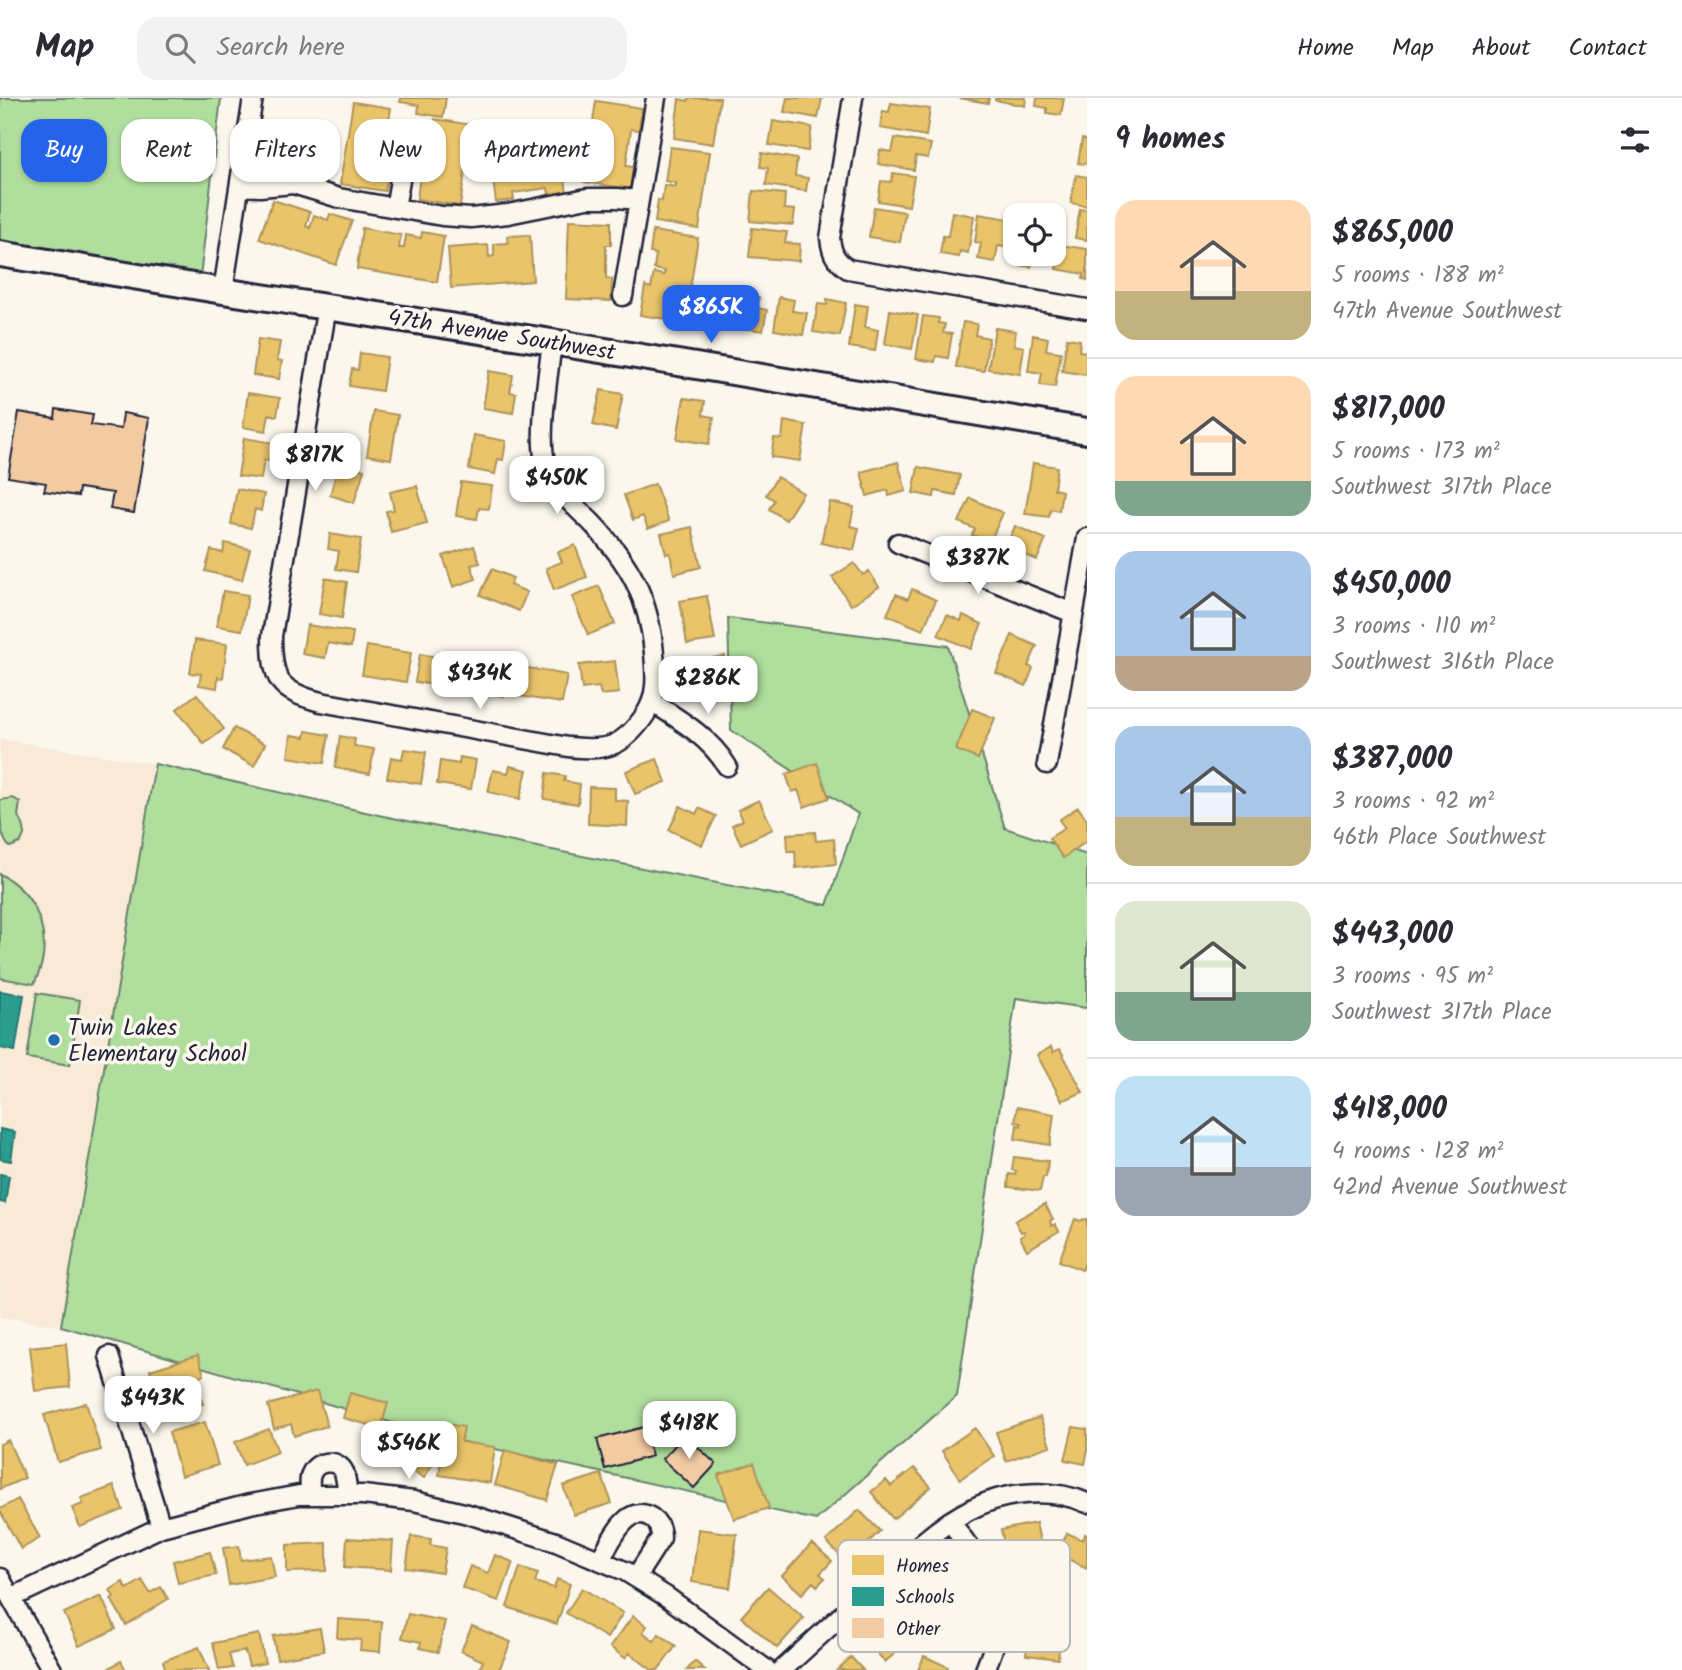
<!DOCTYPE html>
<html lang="en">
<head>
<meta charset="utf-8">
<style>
	:root { --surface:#fff; --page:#f2f2f3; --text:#2b2b33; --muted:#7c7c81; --line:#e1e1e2; --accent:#2563eb }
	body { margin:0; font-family:Kalam,sans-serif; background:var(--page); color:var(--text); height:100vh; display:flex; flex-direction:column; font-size:26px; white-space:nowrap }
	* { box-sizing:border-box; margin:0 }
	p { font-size:23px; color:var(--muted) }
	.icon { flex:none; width:38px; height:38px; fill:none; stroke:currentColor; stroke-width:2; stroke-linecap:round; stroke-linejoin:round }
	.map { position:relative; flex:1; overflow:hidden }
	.drawer { display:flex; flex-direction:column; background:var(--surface); width:595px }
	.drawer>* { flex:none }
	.hud { position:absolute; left:21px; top:21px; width:665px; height:63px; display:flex; gap:14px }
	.controls { position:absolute; left:1003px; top:105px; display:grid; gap:14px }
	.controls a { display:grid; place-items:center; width:63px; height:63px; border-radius:14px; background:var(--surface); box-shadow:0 2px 5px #0004; font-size:35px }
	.price { position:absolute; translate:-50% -60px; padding:0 16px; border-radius:14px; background:#fff; color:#222; font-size:23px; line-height:46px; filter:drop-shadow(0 2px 4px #0008) }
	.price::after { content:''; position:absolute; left:50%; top:42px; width:21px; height:16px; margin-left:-10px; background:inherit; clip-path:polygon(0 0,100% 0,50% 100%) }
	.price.current { background:var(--accent); color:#fff }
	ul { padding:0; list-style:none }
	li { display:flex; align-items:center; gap:21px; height:175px; padding:0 28px }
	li+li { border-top:2px solid var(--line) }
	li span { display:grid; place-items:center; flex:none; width:196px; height:140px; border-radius:21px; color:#555 }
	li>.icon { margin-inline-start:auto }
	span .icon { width:84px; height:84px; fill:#fffc; stroke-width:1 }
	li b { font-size:30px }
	h2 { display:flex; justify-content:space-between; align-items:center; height:84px; padding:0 28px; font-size:30px }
	.pill { padding:0 24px; border-radius:21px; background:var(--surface); box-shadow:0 2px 5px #0004; font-size:24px; line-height:63px }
	.pill.current { background:var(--accent); color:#fff }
	header { display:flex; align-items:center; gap:42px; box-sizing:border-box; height:98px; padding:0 35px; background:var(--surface); border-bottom:2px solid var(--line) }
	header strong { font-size:33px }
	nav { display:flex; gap:38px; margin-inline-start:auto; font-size:24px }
	.search { width:490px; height:63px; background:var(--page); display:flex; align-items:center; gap:18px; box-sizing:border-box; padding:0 24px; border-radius:21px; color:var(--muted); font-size:26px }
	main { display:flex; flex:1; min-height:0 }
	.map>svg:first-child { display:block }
	.built { fill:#f8ead6 }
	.green { fill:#afde9d; stroke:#68806c; stroke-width:2 }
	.homes { fill:#e9c46a; stroke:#ad935c; stroke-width:2 }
	.schools { fill:#2a9d8f; stroke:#287876; stroke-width:2 }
	.building { fill:#f2cba2; stroke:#22223b; stroke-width:2 }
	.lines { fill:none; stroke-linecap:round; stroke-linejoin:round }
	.street-casing { stroke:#22223b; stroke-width:23 }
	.secondary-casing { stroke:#22223b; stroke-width:30 }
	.street { stroke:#fbf7ec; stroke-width:18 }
	.secondary { stroke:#fbf7ec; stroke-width:24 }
	.poi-dot { fill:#1f6fb2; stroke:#fbf7ec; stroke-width:2.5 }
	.labels { text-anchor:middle; stroke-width:7; stroke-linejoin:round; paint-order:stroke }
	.street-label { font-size:23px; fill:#22223b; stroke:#fbf7ec }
	.poi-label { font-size:23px; fill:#22223b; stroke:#fbf7ec; text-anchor:start }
	.key { fill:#fbf7ec; stroke:#bab7b7; stroke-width:2 }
	.key-label { font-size:19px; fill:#22223b }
</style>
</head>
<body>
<header>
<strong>Map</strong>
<div class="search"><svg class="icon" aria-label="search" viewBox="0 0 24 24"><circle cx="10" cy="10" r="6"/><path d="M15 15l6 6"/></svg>Search here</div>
<nav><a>Home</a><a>Map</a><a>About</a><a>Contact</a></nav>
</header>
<main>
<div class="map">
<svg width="1087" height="1572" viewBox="0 0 1087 1572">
	<rect width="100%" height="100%" fill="#fbf7ec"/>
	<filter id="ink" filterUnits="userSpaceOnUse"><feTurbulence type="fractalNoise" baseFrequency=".0143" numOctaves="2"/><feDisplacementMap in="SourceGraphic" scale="14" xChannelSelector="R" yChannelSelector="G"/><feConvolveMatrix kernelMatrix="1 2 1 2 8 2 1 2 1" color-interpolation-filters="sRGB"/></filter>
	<g filter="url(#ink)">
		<path class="built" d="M0,641l155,25 -94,562 -61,-9z"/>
		<path class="green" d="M0,0h221l-22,188 -199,-40z
			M728,520l220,28 57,182 82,27v153l-71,-10 -59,398 -141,124 -375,-83 -380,-111 94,-562 228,52 444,89 31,-91 -127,-84z
			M13,700l7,4 -2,14c7,10 9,16 2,27l-10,4c-10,-8 -10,-31 -10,-47z
			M0,776c41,22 55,69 34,110l-34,-6z
			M37,895l43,7 -10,65 -43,-7z"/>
		<path class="homes" d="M401,0h45l-3,19 -25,-4 1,-8 -19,-3z
			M689,0h31l-7,46 -39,-6 5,-39 9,2z
			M787,0h35l-4,20 -34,-6z
			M959,0h30l-1,5z
			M995,0h31l-1,8 -30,-6z
			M1037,0h27l-3,17 -14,-2v-5l-11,-2z
			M596,3l46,7 -3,22 -8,-1 -5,37 7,1 -3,22 -46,-7z
			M353,4l38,6 -9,59 7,2 -4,22 -45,-7z
			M891,5l39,6 -4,27 -46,-8 3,-17 6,1z
			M435,21l37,6 -12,81 -43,-7 3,-23 6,1z
			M773,23l39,6 -4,24 -39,-6z
			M895,40l36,6 -3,14 -12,-2 -2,14 -36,-6 2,-14 12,2z
			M1082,41l5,1v24l-9,-1z
			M670,49l40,5 -11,77 -44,-7 3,-22 4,1 2,-16 12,2v-4l-11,-2z
			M561,51l6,44 -18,2 -1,-7 -35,5 1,7 -18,2 -6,-43z
			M762,55l35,6 -2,17 13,2 -2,13 -40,-6 2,-17 -8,-1z
			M893,75l21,3 -5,30 -31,-5 3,-20 10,1z
			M1076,77l11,2v29l-16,-3z
			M753,93l32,3 -1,15 11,1 -2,15 -43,-4z
			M273,102l37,12 -4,14 4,2 4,-13 14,5 2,-6 22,7 -16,44 -77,-26z
			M874,109l31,5 -5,30 -31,-5z
			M1080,111l7,1v30l-12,-2z
			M952,114l22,4 -6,37 -8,-2 -1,6 -19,-3 3,-18h5z
			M979,116l36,6 -5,28 -12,-2 -3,16 -17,-3 3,-16 -6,-1z
			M569,122l42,2v23h-5v33l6,1 -1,22 -45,-2z
			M362,130l39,7 -2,13h5l2,-13 15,3 1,-6 22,4 -7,46 -80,-13z
			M752,130l35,4 -2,11 15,1 -1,17 -50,-4z
			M653,133l45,7 -13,84 -45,-7 5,-29 6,2 3,-15 10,2 1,-4 -11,-2 2,-15 -6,-1z
			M530,137l3,46 -82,7 -3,-40 40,-3 1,12 5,-1v-12l14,-1 -1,-7z
			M1060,147l27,4v31l-4,-1 1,-5 -28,-5z
			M1019,156h15l-3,13 -14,-2z
			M738,196l21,3 -2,11 10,2 -4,21 -30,-4z
			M779,199l15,3 -2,11 15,2 -4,22 -29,-5z
			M827,201l19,4 -6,33 -27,-4 5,-28 9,1z
			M855,206l13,2 -3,21 13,3 -3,21 -26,-4z
			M890,212l28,5 -6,34 -27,-5z
			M923,218l16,2 -1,5 7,1 -2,9 9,1 -4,24 -12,-2 -1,6 -19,-3z
			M963,224l14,2 -2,11 14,3 -5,33 -28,-4z
			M995,230l21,3 -2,14 10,2 -4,27 -32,-5z
			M1033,237l15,3 -2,12 15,2 -6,35 -15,-2 2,-12 -14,-2z
			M1067,240l13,2 -1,11 8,1v23l-25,-4z
			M258,241l22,3 -3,18 5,1 -3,18 -26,-4z
			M360,255l27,4 -5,34 -33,-5 3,-17 6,1z
			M489,273l24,4 -3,17 6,1 -3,20 -30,-5z
			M601,292l22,4 -7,36 -23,-5z
			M248,295l32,5 -3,18 -8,-2 -3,17 -23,-4z
			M684,300l21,3 -2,14 11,2 -5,27 -32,-5z
			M374,313l24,4 -7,44 -24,-4z
			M784,323l22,4 -6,36 -29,-4 3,-19 8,1z
			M474,337l32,6 -3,19 -5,-1 -3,15 -26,-5z
			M244,340l30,5 -4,18 -6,-1 -3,19 -23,-3z
			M898,364l8,29 -17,5 -1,-6 -21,6 -6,-24z
			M339,365l25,7 -10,33 -24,-8z
			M1033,365l24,4 -3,22 8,2 -3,20 -8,-2 -2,8 -24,-3z
			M918,369l42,8 -4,20 -21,-4 -1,6 -21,-4z
			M777,379l26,16 -17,27 -17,-11 5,-9 -8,-5z
			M461,384l31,4 -3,23 -10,-1 -2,11 -21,-3z
			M655,386l14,37 -21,8 -5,-13 -10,4 -9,-25z
			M417,388l10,37 -36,9 -5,-21 8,-1 -4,-18z
			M237,391l27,5 -3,17 -6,-2 -4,19 -20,-4z
			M970,400l33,15 -13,29 -18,-7 3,-6 -16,-7z
			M830,404l24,5 -4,19 9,2 -5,22 -33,-7z
			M1015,428l31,13 -9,21 -31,-13z
			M692,429l9,40 -27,7 -4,-21 -4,1 -5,-20z
			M330,436l31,5 -5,33 -20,-3 3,-18 -11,-2z
			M225,445l25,6 -8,31 -37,-9 6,-21 12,3z
			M575,447l12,32 -33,13 -8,-22 16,-6 -4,-10z
			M474,448l6,17 -9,2 5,14 -23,8 -10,-31z
			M854,465l9,12 6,-4 10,16 -28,18 -19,-28z
			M492,471l21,9 -3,7 17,7 -8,19 -39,-16z
			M325,480l22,4 -5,36 -23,-4z
			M599,488l16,38 -27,11 -16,-38z
			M912,491l24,11 -13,30 -36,-15 9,-21 12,5z
			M223,493l25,4 -6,35 -25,-4z
			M707,498l8,44 -28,4 -7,-43z
			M947,517l14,6 2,-6 19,9 -11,25 -33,-14z
			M307,527l46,7 -2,15 -23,-4 -3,15 -23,-4z
			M1012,537l25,11 -9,20 5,2 -7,18 -30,-13z
			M195,542l32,4 -4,34 -5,-1 -1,11 -18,-3 2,-11 -11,-1z
			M367,548l44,7 -5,29 -44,-7z
			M420,556l40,7 -3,20 -15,-3 -1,8 -26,-4z
			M725,558l5,40 -22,3 -2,-13 -11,1 -3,-26z
			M475,562l34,6 -5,30 -33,-5z
			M615,563l4,32 -18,2 -2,-8 -17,2 -3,-24z
			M523,569l44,8 -5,28 -44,-7z
			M197,596l27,35 -20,15 -27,-35z
			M972,611l23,9 -17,41 -22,-9z
			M234,630l31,16 -11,22 -31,-17z
			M306,633l23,4 -5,28 -36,-6 3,-22 14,2z
			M340,638l15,3 -1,7 20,3 -4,25 -35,-6z
			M404,651l22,3 -5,32 -34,-6 4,-21 11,2z
			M460,659l16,3 -5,29 -34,-5 3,-23 19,3z
			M657,661l9,23 -31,12 -9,-23z
			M817,665l12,35 -25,9 -6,-17 -6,2 -6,-18z
			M510,668l17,4 -7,29 -32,-7 5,-22 15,3z
			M547,675l18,3 -1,5 16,3 -2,20 -34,-5z
			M589,689l26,1v12l13,1 -1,25 -39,-2z
			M759,702l14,29 -32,15 -9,-19 11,-5 -5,-10z
			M680,708l16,8 3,-6 17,8 -14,29 -33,-15z
			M1078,709l9,13v21l-24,17 -14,-20 16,-10 -6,-8z
			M815,734l1,9 18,-2 2,25 -40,4 -1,-17h-7l-1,-17z
			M1051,949l2,5 7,-3 23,43 -21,9 -25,-46z
			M1017,1009l37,7 -4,31 -35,-6 2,-14 4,1v-3l-6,-1z
			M1014,1059l34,4 -2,16h-3l-3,14 -32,-4 1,-13 6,1 1,-4 -4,-1z
			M1045,1106l8,15 -3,2 2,5 3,-2 4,7 -32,19 -7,-13 5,-3 -1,-3 -3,1 -6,-11z
			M1075,1121l5,2 4,-2 3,1v38l-5,12 -23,-9z
			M66,1245l4,44 -35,4 -5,-44z
			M198,1257l6,20 -10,3 9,26 -39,12 -14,-46z
			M317,1293l10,35 -33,10 -3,-12 -17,5 -6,-24z
			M350,1295l38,10 -7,25 -38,-10z
			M86,1305l15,47 -43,12 -14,-47z
			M1040,1319l10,29 -44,15 -10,-29z
			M205,1324l13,43 -37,11 -12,-44z
			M446,1326l18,3 -3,15 34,5 -5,36 -51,-8z
			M396,1327l44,27 -16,26 -44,-27z
			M1073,1329l14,2v25l-2,10 -20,-4z
			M975,1330l19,28 -34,23 -18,-28z
			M269,1331l9,23 -34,13 -9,-23z
			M8,1342l17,38 -25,11v-45z
			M505,1352l53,15 -11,35 -52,-15z
			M754,1365l15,45 -35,11 -16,-44z
			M914,1370l17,19 -38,32 -22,-27 15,-12 5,6z
			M601,1376l11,29 -38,12 -11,-29z
			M114,1388l9,24 -43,17 -8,-19 11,-4 -2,-6z
			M18,1401l22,39 -19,11 -21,-38v-2z
			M859,1412l21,21 -33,32 -21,-22z
			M1036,1425l10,46 -26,6 -5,-26 -9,2 -5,-21z
			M698,1431l39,5 -7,54 -38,-6z
			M1067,1435l16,7 2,-6 2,1v33l-30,-14z
			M411,1438l20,3 -1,6 16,3 -4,25 -36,-5z
			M347,1440l46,3 -2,29 -46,-3z
			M327,1445v28l-40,1v-27z
			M812,1445l20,18 -12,13 5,4 -8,8 -4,-4 -11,12 -20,-18z
			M239,1448l2,14 30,-4 4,21 -46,8 -6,-37z
			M210,1454l6,23 -38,8 -5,-22z
			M495,1457l18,7 -14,39 -37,-13 8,-22 18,7z
			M520,1469l18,6 -3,9 19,6 3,-9 13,5 -13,40 -50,-17z
			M142,1482l8,13 11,-6 7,12 -42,26 -15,-26 3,-2 -4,-7 13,-8 4,7z
			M768,1489l36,31 -27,30 -36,-31z
			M582,1490l41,25 -16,25 -41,-25z
			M101,1498l15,33 -37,17 -15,-33z
			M901,1513l18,21 -34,30 -18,-21z
			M1031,1513l32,4 -5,44 -32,-4z
			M408,1516l37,7 -7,31 -18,-4 1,-6 -19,-4z
			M633,1518l14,10 -4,6 11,9 5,-7 17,12 -18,24h-6l-23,-17 -4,5 -15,-11z
			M338,1521l44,3 -2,30 -20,-2 1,-10 -24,-2z
			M472,1528l39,16 -12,28h-20l4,-9 -22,-10z
			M320,1530l4,23 -47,8 -4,-23z
			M259,1536l6,29 -16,3 -4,-15 -16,3 4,14 -14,2 -6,-27z
			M199,1549l10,23h-43l-3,-9z
			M924,1558l24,11 -1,3h-29z
			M851,1559l12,13h-26z
			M121,1563l5,9h-20z
			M695,1563l10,9h-18z"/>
		<path class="schools" d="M0,893l24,4 -9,56 -15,-3z
			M0,1031l15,3 -4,29 -11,-2z
			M0,1076l9,2 -4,27 -5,-1z"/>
		<path class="building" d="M56,311l37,6 -2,10 30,4 2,-16 26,5 -15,95 -24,-4 3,-16 -34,-5 -1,8 -34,-5 2,-8 -38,-6 11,-65 36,6z
			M644,1329l8,29 -47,13 -8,-30z
			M685,1337l31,29 -22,24 -32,-29z"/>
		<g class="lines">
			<g class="street-casing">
				<path id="street" d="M853,0l-23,140c2,16 5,22 18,31l239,40
					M244,59c24,4 36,7 49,27
					M240,88l20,1 33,-3 46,14 103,18 29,2 37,-4 79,-16h30l21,2
					M395,110l13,-72
					M223,193l30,-193
					M623,198l33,-198
					M327,208l-55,330c0,44 6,55 49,66l247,45c39,4 54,1 77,-32 13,-19 11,-40 9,-62 -5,-56 -25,-91 -63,-131 -18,-17 -37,-34 -45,-58 -9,-25 3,-94 6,-122
					M898,445l175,70
					M652,604c28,18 57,35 75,64
					M1047,666l40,-226
					M109,1258l52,171
					M311,1397c-1,-8 -3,-16 1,-23 6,-12 26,-13 32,0 2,7 3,16 4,23
					M950,1423c21,29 48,59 49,96 1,16 -8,38 -14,53
					M600,1462c10,-16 26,-59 52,-42 7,5 9,12 9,20l-25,39
					M0,1480l11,20 150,-71 89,-23 49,-9h64l51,6 54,13 88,28 69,29 42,26 100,73
					M11,1500l41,72
					M782,1572c32,-29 63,-58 95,-87 44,-39 85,-84 147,-89 22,-2 42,0 63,9"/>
			</g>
			<g class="secondary-casing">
				<path id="secondary" d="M0,156l223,37 329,51 535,89"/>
			</g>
			<use href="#street" class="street"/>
			<use href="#secondary" class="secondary"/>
		</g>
	</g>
	<circle class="poi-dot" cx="54" cy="942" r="7"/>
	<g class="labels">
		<g class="street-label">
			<text transform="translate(502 236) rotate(9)" y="8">47th Avenue Southwest</text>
		</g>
		<g class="poi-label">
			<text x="68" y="937">Twin Lakes<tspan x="68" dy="26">Elementary School</tspan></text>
		</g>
	</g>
	<rect x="838" y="1442" width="232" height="112" rx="10" class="key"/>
	<rect x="852" y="1457" width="32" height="20" fill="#e9c46a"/>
	<rect x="852" y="1489" width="32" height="19" fill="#2a9d8f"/>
	<rect x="852" y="1520" width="32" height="20" fill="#f2cba2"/>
	<g class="key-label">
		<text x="896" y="1474">Homes</text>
		<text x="896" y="1505">Schools</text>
		<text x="896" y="1537">Other</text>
	</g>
</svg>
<div class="controls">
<a><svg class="icon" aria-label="locate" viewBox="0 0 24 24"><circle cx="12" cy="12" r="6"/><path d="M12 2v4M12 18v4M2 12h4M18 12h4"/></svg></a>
</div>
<b class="price current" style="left:711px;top:247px">$865K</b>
<b class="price" style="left:315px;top:395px">$817K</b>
<b class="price" style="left:557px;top:418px">$450K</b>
<b class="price" style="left:978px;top:498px">$387K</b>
<b class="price" style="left:480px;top:613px">$434K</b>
<b class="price" style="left:708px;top:618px">$286K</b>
<b class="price" style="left:153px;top:1338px">$443K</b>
<b class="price" style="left:689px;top:1363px">$418K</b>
<b class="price" style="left:409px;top:1383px">$546K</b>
<div class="hud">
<a class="pill current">Buy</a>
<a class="pill">Rent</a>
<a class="pill">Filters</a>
<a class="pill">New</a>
<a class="pill">Apartment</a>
</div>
</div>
<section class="drawer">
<h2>9 homes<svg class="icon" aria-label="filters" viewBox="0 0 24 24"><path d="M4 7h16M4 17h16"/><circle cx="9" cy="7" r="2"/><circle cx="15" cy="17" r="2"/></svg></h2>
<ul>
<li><span style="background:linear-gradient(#ffd9b3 65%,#c2b280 0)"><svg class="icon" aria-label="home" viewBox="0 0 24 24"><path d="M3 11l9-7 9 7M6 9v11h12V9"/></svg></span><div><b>$865,000</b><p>5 rooms · 188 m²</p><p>47th Avenue Southwest</p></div></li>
<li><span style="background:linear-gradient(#ffd9b3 75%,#7fa58c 0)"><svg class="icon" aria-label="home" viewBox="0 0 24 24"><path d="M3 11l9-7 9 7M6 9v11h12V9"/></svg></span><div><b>$817,000</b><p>5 rooms · 173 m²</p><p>Southwest 317th Place</p></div></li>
<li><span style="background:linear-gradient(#a9c7e8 75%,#b9a48a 0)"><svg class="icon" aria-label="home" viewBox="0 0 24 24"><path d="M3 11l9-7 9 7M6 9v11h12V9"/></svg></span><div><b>$450,000</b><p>3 rooms · 110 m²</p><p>Southwest 316th Place</p></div></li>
<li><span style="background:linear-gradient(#a9c7e8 65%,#c2b280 0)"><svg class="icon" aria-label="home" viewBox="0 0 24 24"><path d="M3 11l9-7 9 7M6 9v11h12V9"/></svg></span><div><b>$387,000</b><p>3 rooms · 92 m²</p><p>46th Place Southwest</p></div></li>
<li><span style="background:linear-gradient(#dfe7d0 65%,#7fa58c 0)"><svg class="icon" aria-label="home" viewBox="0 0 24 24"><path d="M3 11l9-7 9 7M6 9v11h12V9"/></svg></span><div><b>$443,000</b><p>3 rooms · 95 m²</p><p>Southwest 317th Place</p></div></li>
<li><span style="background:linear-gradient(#bfe0f5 65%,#9aa5b1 0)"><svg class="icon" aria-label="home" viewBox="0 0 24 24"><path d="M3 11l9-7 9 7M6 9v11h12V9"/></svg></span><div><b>$418,000</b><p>4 rooms · 128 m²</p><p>42nd Avenue Southwest</p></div></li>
</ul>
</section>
</main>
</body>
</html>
